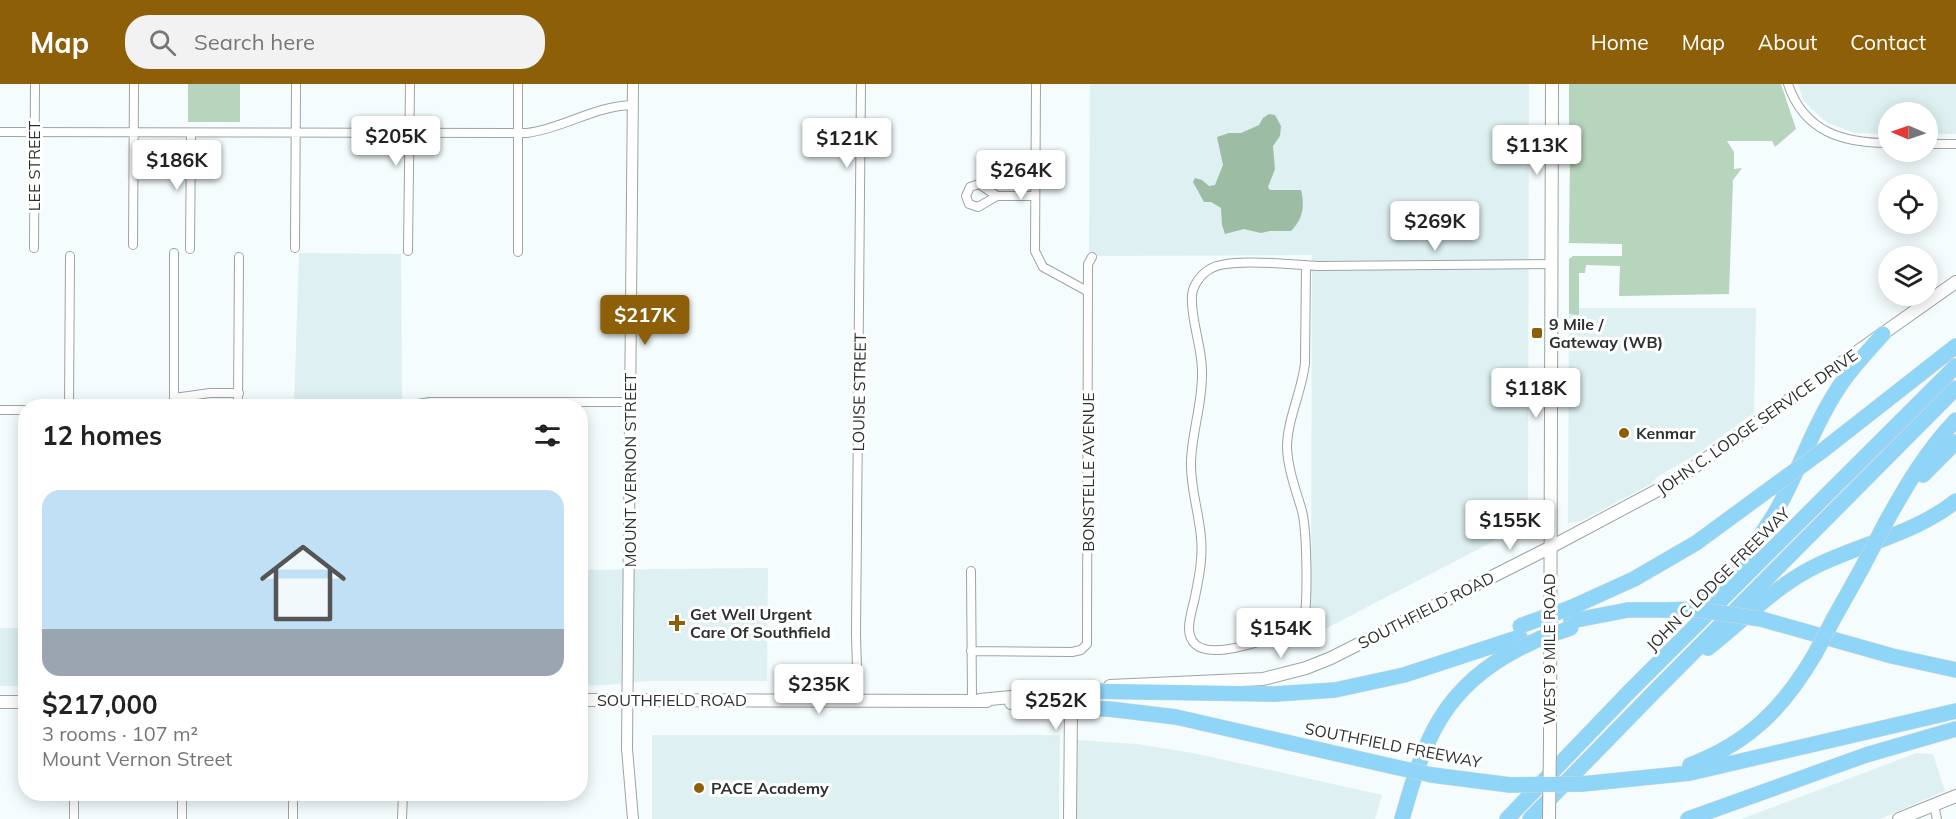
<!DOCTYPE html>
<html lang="en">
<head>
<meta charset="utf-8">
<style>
	:root { --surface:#fff; --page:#f2f2f2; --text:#222; --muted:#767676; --line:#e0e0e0; --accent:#8e5f09 }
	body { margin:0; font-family:Mulish,sans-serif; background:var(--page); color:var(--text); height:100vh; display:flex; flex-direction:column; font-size:22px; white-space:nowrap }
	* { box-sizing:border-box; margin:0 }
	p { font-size:20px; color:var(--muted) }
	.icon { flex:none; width:33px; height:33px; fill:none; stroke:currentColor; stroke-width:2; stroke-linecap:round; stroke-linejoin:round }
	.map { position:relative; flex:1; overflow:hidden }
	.drawer { position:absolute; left:18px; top:315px; width:570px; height:402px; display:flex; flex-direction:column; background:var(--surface); border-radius:24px; box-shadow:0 3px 15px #0003 }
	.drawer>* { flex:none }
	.needle { width:39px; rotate:272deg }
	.controls { position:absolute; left:1878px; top:18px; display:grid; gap:12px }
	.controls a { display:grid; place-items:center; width:60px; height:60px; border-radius:50%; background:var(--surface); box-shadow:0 3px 15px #0003; font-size:30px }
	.price { position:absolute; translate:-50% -51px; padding:0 14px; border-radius:6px; background:#fff; color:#222; font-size:20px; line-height:39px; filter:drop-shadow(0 2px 3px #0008) }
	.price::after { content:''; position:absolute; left:50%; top:36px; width:18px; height:14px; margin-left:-9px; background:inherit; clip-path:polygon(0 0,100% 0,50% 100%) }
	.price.active { background:var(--accent); color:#fff }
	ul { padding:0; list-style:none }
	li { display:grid; align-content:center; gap:12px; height:318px; padding:0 24px }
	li+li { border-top:2px solid var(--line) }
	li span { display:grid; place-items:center; height:186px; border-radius:18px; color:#555 }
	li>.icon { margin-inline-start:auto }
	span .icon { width:108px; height:108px; fill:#fffc; stroke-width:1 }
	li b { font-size:26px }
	h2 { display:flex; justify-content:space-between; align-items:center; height:72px; padding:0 24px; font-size:26px }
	header { display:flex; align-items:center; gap:36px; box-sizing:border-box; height:84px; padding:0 30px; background:var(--accent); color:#fff }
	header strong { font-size:28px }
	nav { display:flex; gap:33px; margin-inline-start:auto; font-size:21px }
	.search { width:420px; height:54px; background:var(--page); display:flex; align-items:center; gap:15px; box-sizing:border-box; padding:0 21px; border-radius:24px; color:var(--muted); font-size:22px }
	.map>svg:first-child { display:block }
	.built { fill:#def0f1 }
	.green { fill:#b7d4bd }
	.forest { fill:#9cbda4 }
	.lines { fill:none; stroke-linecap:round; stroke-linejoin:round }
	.minor-casing { stroke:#9ca4a4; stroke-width:10 }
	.tertiary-casing { stroke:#9ca4a4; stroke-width:12 }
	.secondary-casing { stroke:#9ca4a4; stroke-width:14 }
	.motorway-casing { stroke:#d5d6d6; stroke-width:16 }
	.minor { stroke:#fff; stroke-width:8 }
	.tertiary { stroke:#fff; stroke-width:10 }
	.secondary { stroke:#fff; stroke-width:12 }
	.motorway { stroke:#8ed5f8; stroke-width:15 }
	.secondary-bridge-casing { stroke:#9ca4a4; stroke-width:14; stroke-linecap:butt }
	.motorway-bridge-casing { stroke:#d5d6d6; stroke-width:16; stroke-linecap:butt }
	.secondary-bridge { stroke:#fff; stroke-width:12 }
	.motorway-bridge { stroke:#8ed5f8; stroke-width:15 }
	.poi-dot { fill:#8e5f09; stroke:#fff; stroke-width:2 }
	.labels { text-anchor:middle; stroke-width:6; stroke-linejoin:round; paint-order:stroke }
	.street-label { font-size:16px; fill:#2e3131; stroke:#fff }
	.poi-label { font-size:16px; font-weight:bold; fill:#2e3131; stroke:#fff; text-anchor:start }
</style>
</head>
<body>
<header>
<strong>Map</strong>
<div class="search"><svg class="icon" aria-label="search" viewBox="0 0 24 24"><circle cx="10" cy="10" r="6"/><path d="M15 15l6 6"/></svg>Search here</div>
<nav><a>Home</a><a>Map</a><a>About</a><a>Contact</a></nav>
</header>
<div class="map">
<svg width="1956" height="735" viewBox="0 0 1956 735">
	<rect width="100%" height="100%" fill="#f4fcfd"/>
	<path class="built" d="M1090,0h439l-1,426 -3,11 -6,7 -192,100 -10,3 -6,6 1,-382 -223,1z
		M1798,0h158v50h-28v-22h-40v22l-33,-1 -28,-10 -23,-22z
		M299,169l102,1 1,147 -7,5h-101z
		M1569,224h187l-2,105 -59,42 -38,22 -6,7 -70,37 -13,2z
		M768,484l-1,113h-121l-40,4 -25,1v-116z
		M0,544h25v58h-25z
		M652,651h408l-1,84h-407z
		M1076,656l60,4 57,9 189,42 -7,24h-299z
		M1917,669l16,1 12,37 -65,28h-139z"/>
	<path class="green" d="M188,0h52v38h-52z
		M1569,0h212l15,45 -21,18 -3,-6h-45l7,11v17l8,-1 -9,12 -4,114 -110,2 1,-30 -34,-1 -1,8h-6v42l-10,-1v-55l4,-3h49v-12l-53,-1 1,-87 8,-5v-12l-9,1z"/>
	<path class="forest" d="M1269,30l6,1 6,11 -1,10 -7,10 2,23 -7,18 2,3h31c4,16 2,29 -10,41h-21l-9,2 -17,-4 -19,5 -3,-9 -1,-17 -10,-6h-7l-11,-20 2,-4 7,2 7,6 6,-1 8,-20 -6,-28 12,-4h12l18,-8 4,-7z"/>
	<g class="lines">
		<g class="minor-casing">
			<path id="minor" d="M1036,0l-1,167 8,16 44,24
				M1788,0c16,48 55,59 100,59
				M0,48l527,1c38,-5 66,-27 106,-28
				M1928,60h28
				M997,112l-19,11 -9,-3 -3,-8 4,-9 9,-3 18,12h37
				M133,161l1,-161
				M34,164l1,-164
				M295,164l1,-164
				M190,165l1,-116
				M408,167l2,-167
				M518,168v-168
				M1306,181l-1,98c-3,29 -18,56 -18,85 1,22 9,42 15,63 5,19 6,90 2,109l-5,7 -8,4c-21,7 -79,30 -96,13 -4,-4 -6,-10 -6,-16 0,-10 4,-21 6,-31 4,-20 8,-39 6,-59 -2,-26 -11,-51 -10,-77 1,-30 12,-59 11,-90 0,-25 -12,-53 -10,-76 1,-10 9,-21 18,-26 18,-12 84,-4 108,-3l234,-2
				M174,314l36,-5h29
				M69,322l1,-150
				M174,322v-153
				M238,322l1,-149
				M405,322l25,-4h201
				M0,326h26
				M971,487l1,129
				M971,567l101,1 9,-2 6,-6 1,-380 4,-7
				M858,616l-2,-65 5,-551
				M293,710v25
				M1934,721l3,14
				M74,735v-25
				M182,735v-25
				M402,735l1,-25"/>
		</g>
		<g class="tertiary-casing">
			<path id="tertiary" d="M633,735l-6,-70 6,-665"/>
		</g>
		<g class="secondary-casing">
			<path id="secondary" d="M1110,602l153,-7 43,-11 25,-10 218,-110 124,-66 283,-200
				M580,616l407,1
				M980,616l112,-11
				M0,618h26
				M1011,619l60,5 -1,111
				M1550,659l2,-659
				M1899,735l57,-23"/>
		</g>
		<g class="motorway-casing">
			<path id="motorway" d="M1822,367l134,-105
				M1923,391l33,-33
				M1886,438c20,-36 41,-72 70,-102
				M1570,524l64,-29 62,-36 75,-55
				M1696,529c28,-32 57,-63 79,-100 24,-41 38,-87 64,-126 13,-20 29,-36 44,-53
				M1834,534l28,-50
				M1761,535l131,37 64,14
				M1571,537l57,-11h37
				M1708,564c37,-29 68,-63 110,-83 46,-22 98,-32 138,-64
				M1086,607l189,3 60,-4 69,-15 116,-38
				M1071,624l38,1 67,8 219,50
				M1690,681c59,-22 94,-58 125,-111
				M1432,691l78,10
				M1582,700l108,-11 266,-62
				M1402,735c22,-79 41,-132 118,-171
				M1507,735l122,-127 327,-326
				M1530,735l128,-131 298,-300
				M1688,735l178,-64 90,-26"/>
		</g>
		<use href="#minor" class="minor"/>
		<use href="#tertiary" class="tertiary"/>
		<use href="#secondary" class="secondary"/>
		<use href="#motorway" class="motorway"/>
		<g class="secondary-bridge-casing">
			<path id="secondary-bridge" d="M1549,735l1,-76"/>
		</g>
		<g class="motorway-bridge-casing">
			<path id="motorway-bridge" d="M1771,404l51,-37
				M1862,484l24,-46
				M1665,526l29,-1 67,10
				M1520,542l50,-18
				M1520,564l21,-10 30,-10
				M1815,570l19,-36
				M1395,683l37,8
				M1510,701l72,-1"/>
		</g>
		<use href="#secondary-bridge" class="secondary-bridge"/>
		<use href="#motorway-bridge" class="motorway-bridge"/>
	</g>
	<g class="poi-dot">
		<rect x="1531" y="243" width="12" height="12" rx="3"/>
		<circle cx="1624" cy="349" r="6"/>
		<path d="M674 530h6v6h6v6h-6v6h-6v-6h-6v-6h6z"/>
		<circle cx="699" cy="704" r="6"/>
	</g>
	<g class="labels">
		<g class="street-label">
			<text transform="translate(34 82) rotate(-90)" y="6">LEE STREET</text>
			<text transform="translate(859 308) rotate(-89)" y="6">LOUISE STREET</text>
			<text transform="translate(1757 338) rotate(-35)" y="6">JOHN C. LODGE SERVICE DRIVE</text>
			<text transform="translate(630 386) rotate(-90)" y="6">MOUNT VERNON STREET</text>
			<text transform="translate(1088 388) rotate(-90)" y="6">BONSTELLE AVENUE</text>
			<text transform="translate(1718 495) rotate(-45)" y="6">JOHN C LODGE FREEWAY</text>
			<text transform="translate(1426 526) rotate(-27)" y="6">SOUTHFIELD ROAD</text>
			<text transform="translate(1549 565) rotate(-90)" y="6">WEST 9 MILE ROAD</text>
			<text x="672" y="622">SOUTHFIELD ROAD</text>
			<text transform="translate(1393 661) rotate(11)" y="6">SOUTHFIELD FREEWAY</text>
		</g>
		<g class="poi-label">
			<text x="1549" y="246">9 Mile /<tspan x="1549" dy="18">Gateway (WB)</tspan></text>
			<text x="1636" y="355">Kenmar</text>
			<text x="690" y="536">Get Well Urgent<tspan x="690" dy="18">Care Of Southfield</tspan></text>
			<text x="711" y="710">PACE Academy</text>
		</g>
	</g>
</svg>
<div class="controls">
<a><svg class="needle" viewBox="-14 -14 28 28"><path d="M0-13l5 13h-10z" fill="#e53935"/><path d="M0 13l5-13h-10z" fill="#767676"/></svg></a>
<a><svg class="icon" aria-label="locate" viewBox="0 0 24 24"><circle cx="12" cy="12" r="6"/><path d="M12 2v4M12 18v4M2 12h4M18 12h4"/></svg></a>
<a><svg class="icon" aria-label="layers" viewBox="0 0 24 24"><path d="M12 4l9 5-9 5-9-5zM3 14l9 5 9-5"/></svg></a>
</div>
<b class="price" style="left:396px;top:83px">$205K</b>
<b class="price" style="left:847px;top:85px">$121K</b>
<b class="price" style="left:1537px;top:92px">$113K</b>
<b class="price" style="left:177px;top:107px">$186K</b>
<b class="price" style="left:1021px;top:117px">$264K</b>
<b class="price" style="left:1435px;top:168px">$269K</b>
<b class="price active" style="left:645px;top:262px">$217K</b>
<b class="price" style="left:1536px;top:335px">$118K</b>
<b class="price" style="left:1510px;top:467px">$155K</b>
<b class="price" style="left:1281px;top:575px">$154K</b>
<b class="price" style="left:819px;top:631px">$235K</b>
<b class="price" style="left:1056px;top:647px">$252K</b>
<section class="drawer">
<h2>12 homes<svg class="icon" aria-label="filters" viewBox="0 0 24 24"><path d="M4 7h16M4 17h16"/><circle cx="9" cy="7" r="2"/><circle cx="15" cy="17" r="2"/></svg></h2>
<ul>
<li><span style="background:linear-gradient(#bfe0f5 75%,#9aa5b1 0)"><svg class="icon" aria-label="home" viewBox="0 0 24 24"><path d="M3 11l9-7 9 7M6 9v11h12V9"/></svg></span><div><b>$217,000</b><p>3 rooms · 107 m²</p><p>Mount Vernon Street</p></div></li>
</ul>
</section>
</div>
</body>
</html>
